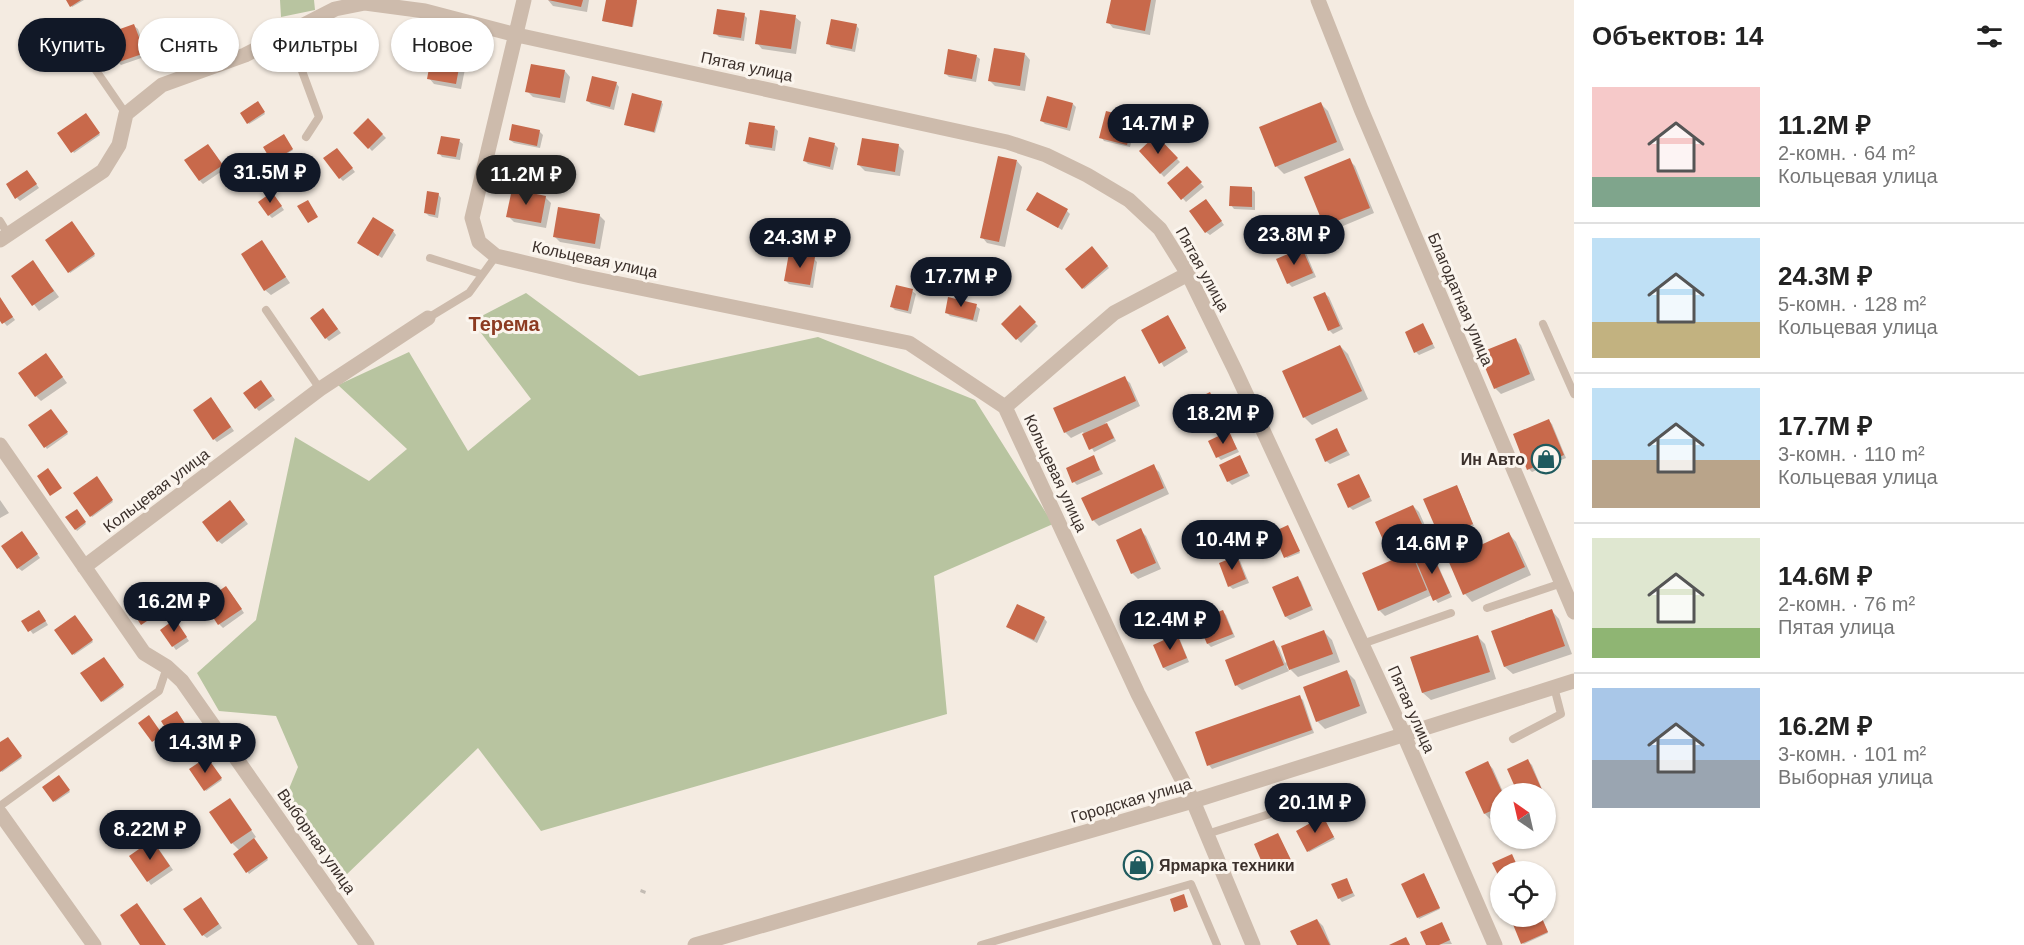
<!DOCTYPE html>
<html lang="ru">
<head>
<meta charset="utf-8">
<style>
	:root { --surface:#fff; --page:#f2f2f2; --text:#222; --muted:#767676; --line:#e0e0e0; --accent:#111827 }
	body { margin:0; font-family:Arial,sans-serif; background:var(--page); color:var(--text); height:100vh; display:flex; flex-direction:column; font-size:22px; white-space:nowrap }
	* { box-sizing:border-box; margin:0 }
	p { font-size:20px; color:var(--muted) }
	.icon { flex:none; width:33px; height:33px; fill:none; stroke:currentColor; stroke-width:2; stroke-linecap:round; stroke-linejoin:round }
	.map { position:relative; flex:1; overflow:hidden }
	.sheet { display:flex; flex-direction:column; background:var(--surface); width:450px }
	.sheet>* { flex:none }
	.top-card { position:absolute; left:18px; top:18px; width:570px; height:54px; display:flex; gap:12px }
	.needle { width:39px; rotate:326deg }
	.fabs { position:absolute; left:1490px; top:783px; display:grid; gap:12px }
	.fabs a { display:grid; place-items:center; width:66px; height:66px; border-radius:50%; background:var(--surface); box-shadow:0 2px 4px #0004; font-size:30px }
	.price { position:absolute; translate:-50% -51px; padding:0 14px; border-radius:21px; background:var(--accent); color:#fff; font-size:20px; line-height:39px; filter:drop-shadow(0 2px 3px #0008) }
	.price::after { content:''; position:absolute; left:50%; top:36px; width:18px; height:14px; margin-left:-9px; background:inherit; clip-path:polygon(0 0,100% 0,50% 100%) }
	.price.current { background:#222; color:#fff }
	ul { padding:0; list-style:none }
	li { display:flex; align-items:center; gap:18px; height:150px; padding:0 18px }
	li+li { border-top:2px solid var(--line) }
	li span { display:grid; place-items:center; flex:none; width:168px; height:120px; border-radius:0px; color:#555 }
	li>.icon { margin-inline-start:auto }
	span .icon { width:72px; height:72px; fill:#fffc; stroke-width:1 }
	li b { font-size:26px }
	h2 { display:flex; justify-content:space-between; align-items:center; height:72px; padding:0 18px; font-size:26px }
	.tag { padding:0 21px; border-radius:27px; background:var(--surface); box-shadow:0 2px 4px #0004; font-size:21px; line-height:54px }
	.tag.current { background:var(--accent); color:#fff }
	main { display:flex; flex:1; min-height:0 }
	.map>svg:first-child { display:block }
	.green { fill:#b8c4a0 }
	.shadow { fill:#0003 }
	.building { fill:#c8694b }
	.lines { fill:none; stroke-linecap:round; stroke-linejoin:round }
	.service { stroke:#cdbbac; stroke-width:8 }
	.minor { stroke:#cdbbac; stroke-width:15 }
	.tertiary { stroke:#cdbbac; stroke-width:15 }
	.labels { text-anchor:middle; stroke-width:6; stroke-linejoin:round; paint-order:stroke }
	.street-label { font-size:16px; fill:#3b302b; stroke:#fbf5ee }
	.poi-label { font-size:16px; font-weight:bold; fill:#3b302b; stroke:#fbf5ee; text-anchor:end }
	.quarter-label { font-size:20px; font-weight:bold; fill:#8c3b22; stroke:#fbf5ee }
</style>
</head>
<body>
<main>
<div class="map">
<svg width="1574" height="945" viewBox="0 0 1574 945">
	<rect width="100%" height="100%" fill="#f4ebe1"/>
	<path class="green" d="M280,0h34l1,10 -34,7z
		M526,293l113,83 179,-39 157,63 78,124 -119,52 13,138 -406,117 -63,-83 -133,128 -59,-80 12,-29 -22,-51 -57,-5 -22,-38 59,-53 39,-183 74,44 38,-32 -69,-64 71,-33 59,99 63,-52 -59,-78z"/>
	<path class="shadow" d="M67,0h17l-12,7z
		M548,0h41l-2,12 -34,-6z
		M607,0h26l4,2 -4,25 -30,-6z
		M1112,0h44l-6,35 -37,-7 -5,-6z
		M744,15l3,3 -3,23 -25,-4 -4,-4z
		M795,17l6,5 -5,32 -34,-5 -5,-6z
		M856,25l3,4 -4,23 -24,-5 -3,-4z
		M134,26l4,3 9,27 -26,9 -3,-3z
		M370,44l-2,20 -25,-5z
		M461,54l6,5 -6,30 -27,-5 -5,-6z
		M1025,54l5,6 -5,31 -30,-5 -6,-6z
		M976,56l4,3 -4,23 -27,-5 -3,-3z
		M565,71l5,6 -5,26 -32,-6 -6,-6z
		M616,83l3,4 -5,23 -23,-6 -3,-3z
		M661,102l2,2 -8,29 -29,-8z
		M259,104l6,10 -16,10 -7,-10z
		M1073,104l3,3 -6,24 -25,-7 -3,-3z
		M1321,104l7,7 16,39 -60,24 -8,-8z
		M86,115l14,20 -26,18 -14,-20z
		M368,120l18,18 -14,13 -17,-18z
		M1133,120l3,3 -6,24 -26,-6 -3,-4z
		M775,128l3,3 -3,20 -25,-4 -3,-4z
		M539,131l4,4 -3,13 -26,-5 -4,-3z
		M285,137l8,13 -19,12 -1,-1z
		M1156,137l24,25 -16,15 -23,-25z
		M810,139l25,6 3,3 -5,22 -25,-6 -4,-4z
		M863,140l36,6 5,5 -4,25 -35,-5 -6,-6z
		M459,141l4,3 -3,16 -18,-3 -3,-4z
		M212,150l13,19 -22,15 -3,-3z
		M340,153l15,19 -12,9 -3,-3z
		M1349,160l6,6 19,47 -43,18 -6,-6z
		M1017,161l5,6 -17,80 -18,-4 -5,-6z
		M1187,168l17,19 -18,15 -16,-18z
		M27,171l12,17 -19,13 -3,-3z
		M1252,189l3,3v18l-21,-1 -3,-4z
		M438,194l3,4 -3,20 -9,-2 -3,-3z
		M275,197l9,13 -12,8 -3,-3z
		M545,197l6,6 -5,25 -32,-6 -6,-6z
		M1209,204l15,21 -14,10 -4,-3z
		M1028,210l39,1 3,3 -8,16z
		M599,215l6,6 -5,28 -40,-7 -6,-6z
		M72,223l23,33 -25,17 -23,-32z
		M393,231l3,4 -14,23 -19,-12z
		M262,242l28,41 -19,12 -6,-5z
		M1091,248l18,20 -25,21 -17,-20z
		M1302,250l4,3 10,24 -24,10 -4,-4z
		M814,259l3,3 -4,26 -24,-4 -3,-3z
		M33,262l26,35 -20,14 -26,-35z
		M912,291l4,3 -5,20 -16,-4 -3,-3z
		M1325,294l4,3 14,32 -10,5 -4,-4z
		M0,298l15,22 -8,6 -7,-8z
		M976,306l4,3 -3,13 -27,-6 -4,-4z
		M1020,308l18,18 -17,17 -18,-19z
		M327,314l14,19 -12,8 -3,-3z
		M1168,317l20,35 -24,15 -21,-37z
		M1423,325l12,23 -16,7 -3,-3z
		M1515,339l6,6 14,35 -34,14 -6,-6z
		M1340,346l8,8 20,45 -56,26 -8,-8z
		M51,361l16,22 -26,18 -5,-5z
		M1124,378l6,5 10,23 -35,17 5,5 6,13 -22,11 -11,-20 -12,6 -6,-6z
		M264,385l11,15 -16,11 -3,-3z
		M1210,394l14,26 -26,12 -3,-3z
		M214,402l20,29 -17,11 -3,-3z
		M51,411l17,23 -21,15 -17,-24z
		M1549,421l3,3 14,34 -34,14 -3,-3z
		M1336,430l14,25 -20,9 -4,-3z
		M1229,433l10,19 -18,8 -3,-3z
		M1093,457l10,17 -26,11 -3,-3z
		M1240,457l10,19 -18,9 -4,-4z
		M1153,466l6,6 10,22 -70,32 -6,-6z
		M1359,476l13,25 -19,9 -4,-3z
		M97,478l16,24 -21,15 -17,-24z
		M1458,488l16,38 -31,13 -18,-39z
		M0,500l9,13 -9,5z
		M233,505l15,19 -26,20 -4,-3z
		M1413,506l6,6 16,36 -5,3 3,3 19,43 -14,6 -6,-8 -47,21 -6,-6z
		M76,511l10,13 -9,7 -10,-14z
		M1289,528l11,25 -13,5 -1,-1z
		M1140,530l6,6 15,33 -23,10 -6,-6z
		M1509,534l7,8 15,33 -59,27 -7,-8z
		M25,537l15,21 -18,13 -4,-3z
		M1236,558l4,3 9,22 -16,6 -4,-3z
		M1297,577l4,4 12,29 -23,10 -4,-3 -12,-30z
		M230,592l14,21 -21,15 -4,-4z
		M1552,611l7,8 13,35 -59,20 -8,-7 -12,-36z
		M1223,612l3,3 9,22 -24,10 -3,-3z
		M42,615l6,10 -15,9 -10,-13z
		M75,617l18,25 -19,13 -18,-25z
		M1044,618l3,4 -10,21 -29,-16z
		M178,625l11,16 -13,9 -3,-4z
		M1324,632l8,8 8,22 -42,15 -12,-12 3,6 -47,19 -6,-5 38,-43 5,6 6,15z
		M1176,636l4,4 9,22 -21,9 -4,-3 -9,-23z
		M1477,636l8,8 11,35 -65,21 -8,-7 -11,-35z
		M104,658l20,29 -21,15 -21,-29z
		M1347,672l8,8 12,33 -42,16 -8,-8z
		M1299,697l4,3 11,33 -102,36 -3,-4z
		M180,716l23,37 -14,9 -26,-40z
		M8,739l14,19 -20,14 -2,-3v-25z
		M206,759l16,21 -16,11 -15,-22z
		M1528,761l4,4 12,29h-24z
		M1488,763l5,6 11,25h-4v21l-10,4 -5,-5z
		M59,777l11,15 -15,10 -10,-15z
		M230,800l26,37 -3,2 15,21 -19,14 -14,-20 5,-3 -8,-8 -21,-31z
		M1324,819l11,20 -26,13 -1,-1z
		M1278,835l15,29 -22,10 -3,-3z
		M156,845l17,25 -22,15 -20,-28z
		M1425,876l15,33 -21,10 -1,-2z
		M1346,879l9,17 -13,6 -3,-4z
		M641,889l5,2 -1,3 -5,-2z
		M204,902l18,26 -15,10 -4,-3z
		M1541,916l7,17 -24,11 -2,-1z
		M1317,920l6,6 8,19h-33z
		M1441,924l11,20 -24,1z"/>
	<path class="building" d="M66,0h15l-11,7z
		M548,0h35l-2,7z
		M606,0h31l-5,27 -30,-6z
		M1111,0h40l-6,31 -39,-8z
		M717,9l28,4 -4,25 -28,-4z
		M760,10l36,5 -5,34 -36,-5z
		M831,19l26,5 -5,25 -26,-5z
		M134,24l11,29 -29,10 -10,-29z
		M346,38l25,4 -4,22 -25,-5z
		M433,47l29,5 -6,32 -29,-5z
		M994,48l31,5 -5,33 -32,-5z
		M948,49l29,6 -5,24 -28,-5z
		M531,64l34,6 -5,28 -35,-6z
		M592,76l25,6 -7,25 -24,-6z
		M632,93l30,8 -8,31 -30,-7z
		M1047,96l26,7 -6,25 -27,-7z
		M258,101l7,11 -18,12 -7,-11z
		M1321,102l16,40 -62,25 -16,-40z
		M1106,111l28,7 -7,27 -28,-7z
		M86,113l14,20 -29,20 -14,-20z
		M368,118l15,16 -15,15 -15,-16z
		M749,122l26,4 -3,22 -27,-4z
		M512,124l28,6 -3,16 -28,-6z
		M284,134l9,15 -21,13 -9,-15z
		M1156,135l22,23 -18,16 -21,-23z
		M441,136l19,3 -4,18 -19,-3z
		M809,137l26,6 -5,24 -27,-6z
		M862,138l37,6 -4,28 -38,-7z
		M208,144l15,21 -24,16 -15,-21z
		M337,148l16,20 -14,11 -16,-21z
		M998,156l19,4 -18,82 -19,-4z
		M1350,158l20,50 -46,18 -20,-49z
		M1187,166l15,16 -21,18 -14,-17z
		M27,170l10,14 -22,15 -9,-15z
		M1230,186l22,1v20l-23,-1z
		M512,189l34,7 -5,27 -35,-6z
		M427,191l12,2 -4,22 -11,-2z
		M272,192l10,14 -14,10 -10,-14z
		M1037,192l31,17 -10,19 -32,-18z
		M1206,199l16,22 -17,12 -16,-22z
		M308,200l10,17 -10,6 -11,-17z
		M558,207l42,7 -5,30 -42,-7z
		M373,217l21,13 -16,26 -21,-13z
		M72,221l23,33 -27,19 -23,-33z
		M262,240l24,37 -22,14 -23,-37z
		M1092,246l16,20 -26,23 -17,-20z
		M1302,248l11,25 -26,11 -11,-25z
		M789,253l26,4 -5,28 -26,-4z
		M33,260l21,31 -22,15 -21,-30z
		M896,285l17,4 -5,22 -18,-4z
		M1325,292l15,34 -12,5 -15,-34z
		M0,297l13,20 -11,7 -2,-3z
		M948,297l29,7 -4,16 -28,-7z
		M1020,305l16,17 -20,18 -15,-16z
		M323,308l15,21 -13,10 -15,-21z
		M1168,315l18,33 -27,16 -18,-34z
		M1423,323l10,21 -19,9 -9,-21z
		M1516,338l14,36 -36,15 -15,-36z
		M1340,345l22,46 -59,27 -21,-47z
		M46,353l17,24 -28,20 -17,-24z
		M1125,376l11,25 -72,32 -11,-25z
		M261,380l11,16 -17,13 -12,-16z
		M1210,392l11,24 -28,14 -11,-24z
		M211,397l20,30 -18,13 -20,-30z
		M51,409l17,23 -24,16 -16,-23z
		M1549,419l15,36 -37,15 -14,-36z
		M1107,423l7,15 -25,12 -7,-16z
		M1337,428l10,23 -22,11 -10,-23z
		M1229,431l8,18 -21,9 -8,-17z
		M1094,455l6,15 -28,13 -6,-15z
		M1240,455l8,18 -21,9 -8,-17z
		M1154,464l10,24 -72,33 -11,-23z
		M48,468l14,20 -12,8 -13,-20z
		M1359,474l11,23 -22,11 -11,-24z
		M97,476l16,24 -23,17 -17,-24z
		M1457,485l16,39 -33,14 -17,-39z
		M230,500l15,20 -28,22 -15,-20z
		M1413,505l18,38 -20,9 16,38 -49,21 -16,-38 30,-13 -17,-38z
		M77,509l9,13 -11,8 -10,-13z
		M1288,525l12,26 -16,7 -11,-26z
		M1141,528l15,35 -25,11 -15,-34z
		M22,531l16,23 -21,15 -16,-23z
		M1509,532l16,35 -62,28 -15,-35z
		M1430,549l20,44 -17,8 -19,-45z
		M1237,556l9,23 -18,8 -9,-24z
		M1298,576l13,30 -26,11 -13,-30z
		M226,586l16,23 -24,16 -15,-23z
		M142,593l14,22 -15,10 -14,-22z
		M1017,604l28,13 -11,23 -28,-13z
		M1552,609l13,37 -61,21 -13,-36z
		M39,610l7,11 -18,11 -7,-11z
		M1223,610l10,24 -26,10 -10,-24z
		M75,615l18,25 -21,15 -18,-25z
		M175,619l12,18 -15,10 -12,-17z
		M1324,630l9,24 -44,16 -8,-24z
		M1177,634l10,24 -24,10 -10,-23z
		M1478,635l12,37 -68,21 -12,-36z
		M1274,640l10,25 -49,21 -10,-26z
		M104,657l20,28 -23,17 -21,-29z
		M1347,670l13,36 -44,16 -13,-35z
		M1300,695l12,35 -105,36 -12,-34z
		M177,711l24,38 -17,10 -23,-38z
		M149,715l14,20 -11,7 -14,-19z
		M8,737l14,19 -22,16v-30z
		M207,757l15,21 -18,13 -15,-22z
		M1528,759l15,33 -4,2h-21l-11,-25z
		M1488,761l15,33h-3v13l-16,7 -19,-42z
		M59,775l11,15 -17,12 -11,-15z
		M230,798l22,32 -21,14 -22,-32z
		M1323,816l11,21 -27,15 -11,-21z
		M1278,833l13,27 -25,12 -12,-28z
		M254,838l14,20 -22,15 -13,-19z
		M152,840l18,26 -23,16 -18,-26z
		M1512,854l8,18h-20v7l-8,-16z
		M1424,873l16,35 -23,10 -16,-34z
		M1347,878l6,15 -15,6 -7,-15z
		M1184,894l4,13 -14,5 -4,-13z
		M201,897l18,27 -17,12 -19,-27z
		M137,903l29,42h-26l-20,-30z
		M1524,916h17l7,16 -27,12 -9,-22z
		M1317,919l13,26h-33l-7,-14z
		M1442,922l8,18 -11,5h-13l-6,-13z
		M1406,937l4,8h-21z"/>
	<g class="lines">
		<path class="service" d="M288,33l31,84 -13,20
			M73,37l53,77
			M0,221l8,13
			M430,258l51,16
			M266,310l54,79
			M428,318l41,-25 27,-37
			M1543,324l31,70
			M1487,608l75,-25
			M1362,644l89,-31
			M1513,739l48,-25 -7,-27
			M0,806l159,-115 8,-24
			M1207,834l128,-41
			M981,945l210,-61 26,61"/>
		<path class="minor" d="M524,0l-52,218 7,24 17,14 85,20 328,67 96,64 133,287 55,107 60,144
			M1318,0l43,109 213,503
			M0,240l103,-69 16,-26 7,-31 36,-29 83,-30 90,-46 30,-6 60,8 92,24 490,107 39,13 41,20 42,25 31,29 28,45 47,96 169,365 91,210
			M1005,407l109,-94 74,-39
			M0,445l144,208 23,14 15,14 185,264
			M84,567l236,-178 108,-71
			M0,813l94,132"/>
		<path class="tertiary" d="M695,945l498,-144 381,-120"/>
	</g>
	<defs>
		<g id="shop-ring" transform="scale(1.5)"><circle r="9.5" fill="#fbf5ee" stroke="#1f5a5e" stroke-width="1.5"/><path d="M-5-2.5h2.3a2.7 3.5 0 0 1 5.4 0H5L5.5 6h-11ZM-1.5-2.5h3a1.5 2.3 0 0 0-3 0Z" fill="#1f5a5e"/></g>
	</defs>
	<g fill-rule="evenodd">
		<use href="#shop-ring" x="1546" y="459"/>
		<use href="#shop-ring" x="1138" y="865"/>
	</g>
	<g class="labels">
		<g class="street-label">
			<text transform="translate(747 66) rotate(12)" y="6">Пятая улица</text>
			<text transform="translate(595 259) rotate(12)" y="6">Кольцевая улица</text>
			<text transform="translate(1203 269) rotate(61)" y="6">Пятая улица</text>
			<text transform="translate(1461 299) rotate(67)" y="6">Благодатная улица</text>
			<text transform="translate(1056 473) rotate(65)" y="6">Кольцевая улица</text>
			<text transform="translate(156 490) rotate(-37)" y="6">Кольцевая улица</text>
			<text transform="translate(1412 709) rotate(66)" y="6">Пятая улица</text>
			<text transform="translate(1131 800) rotate(-16)" y="6">Городская улица</text>
			<text transform="translate(317 841) rotate(55)" y="6">Выборная улица</text>
		</g>
		<g class="poi-label">
			<text x="1525" y="465">Ин Авто</text>
			<text x="1159" y="871" text-anchor="start">Ярмарка техники</text>
		</g>
		<g class="quarter-label">
			<text x="504" y="331">Терема</text>
		</g>
	</g>
</svg>
<div class="fabs">
<a><svg class="needle" viewBox="-14 -14 28 28"><path d="M0-13l5 13h-10z" fill="#e53935"/><path d="M0 13l5-13h-10z" fill="#767676"/></svg></a>
<a><svg class="icon" aria-label="locate" viewBox="0 0 24 24"><circle cx="12" cy="12" r="6"/><path d="M12 2v4M12 18v4M2 12h4M18 12h4"/></svg></a>
</div>
<b class="price" style="left:1158px;top:155px">14.7M ₽</b>
<b class="price" style="left:270px;top:204px">31.5M ₽</b>
<b class="price current" style="left:526px;top:206px">11.2M ₽</b>
<b class="price" style="left:1294px;top:266px">23.8M ₽</b>
<b class="price" style="left:800px;top:269px">24.3M ₽</b>
<b class="price" style="left:961px;top:308px">17.7M ₽</b>
<b class="price" style="left:1223px;top:445px">18.2M ₽</b>
<b class="price" style="left:1232px;top:571px">10.4M ₽</b>
<b class="price" style="left:1432px;top:575px">14.6M ₽</b>
<b class="price" style="left:174px;top:633px">16.2M ₽</b>
<b class="price" style="left:1170px;top:651px">12.4M ₽</b>
<b class="price" style="left:205px;top:774px">14.3M ₽</b>
<b class="price" style="left:1315px;top:834px">20.1M ₽</b>
<b class="price" style="left:150px;top:861px">8.22M ₽</b>
<div class="top-card">
<a class="tag current">Купить</a>
<a class="tag">Снять</a>
<a class="tag">Фильтры</a>
<a class="tag">Новое</a>
</div>
</div>
<section class="sheet">
<h2>Объектов: 14<svg class="icon" aria-label="filters" viewBox="0 0 24 24"><path d="M4 7h16M4 17h16"/><circle cx="9" cy="7" r="2"/><circle cx="15" cy="17" r="2"/></svg></h2>
<ul>
<li><span style="background:linear-gradient(#f6c9c9 75%,#7fa58c 0)"><svg class="icon" aria-label="home" viewBox="0 0 24 24"><path d="M3 11l9-7 9 7M6 9v11h12V9"/></svg></span><div><b>11.2M ₽</b><p>2-комн. · 64 m²</p><p>Кольцевая улица</p></div></li>
<li><span style="background:linear-gradient(#bfe0f5 70%,#c2b280 0)"><svg class="icon" aria-label="home" viewBox="0 0 24 24"><path d="M3 11l9-7 9 7M6 9v11h12V9"/></svg></span><div><b>24.3M ₽</b><p>5-комн. · 128 m²</p><p>Кольцевая улица</p></div></li>
<li><span style="background:linear-gradient(#bfe0f5 60%,#b9a48a 0)"><svg class="icon" aria-label="home" viewBox="0 0 24 24"><path d="M3 11l9-7 9 7M6 9v11h12V9"/></svg></span><div><b>17.7M ₽</b><p>3-комн. · 110 m²</p><p>Кольцевая улица</p></div></li>
<li><span style="background:linear-gradient(#dfe7d0 75%,#8fb573 0)"><svg class="icon" aria-label="home" viewBox="0 0 24 24"><path d="M3 11l9-7 9 7M6 9v11h12V9"/></svg></span><div><b>14.6M ₽</b><p>2-комн. · 76 m²</p><p>Пятая улица</p></div></li>
<li><span style="background:linear-gradient(#a9c7e8 60%,#9aa5b1 0)"><svg class="icon" aria-label="home" viewBox="0 0 24 24"><path d="M3 11l9-7 9 7M6 9v11h12V9"/></svg></span><div><b>16.2M ₽</b><p>3-комн. · 101 m²</p><p>Выборная улица</p></div></li>
</ul>
</section>
</main>
</body>
</html>
